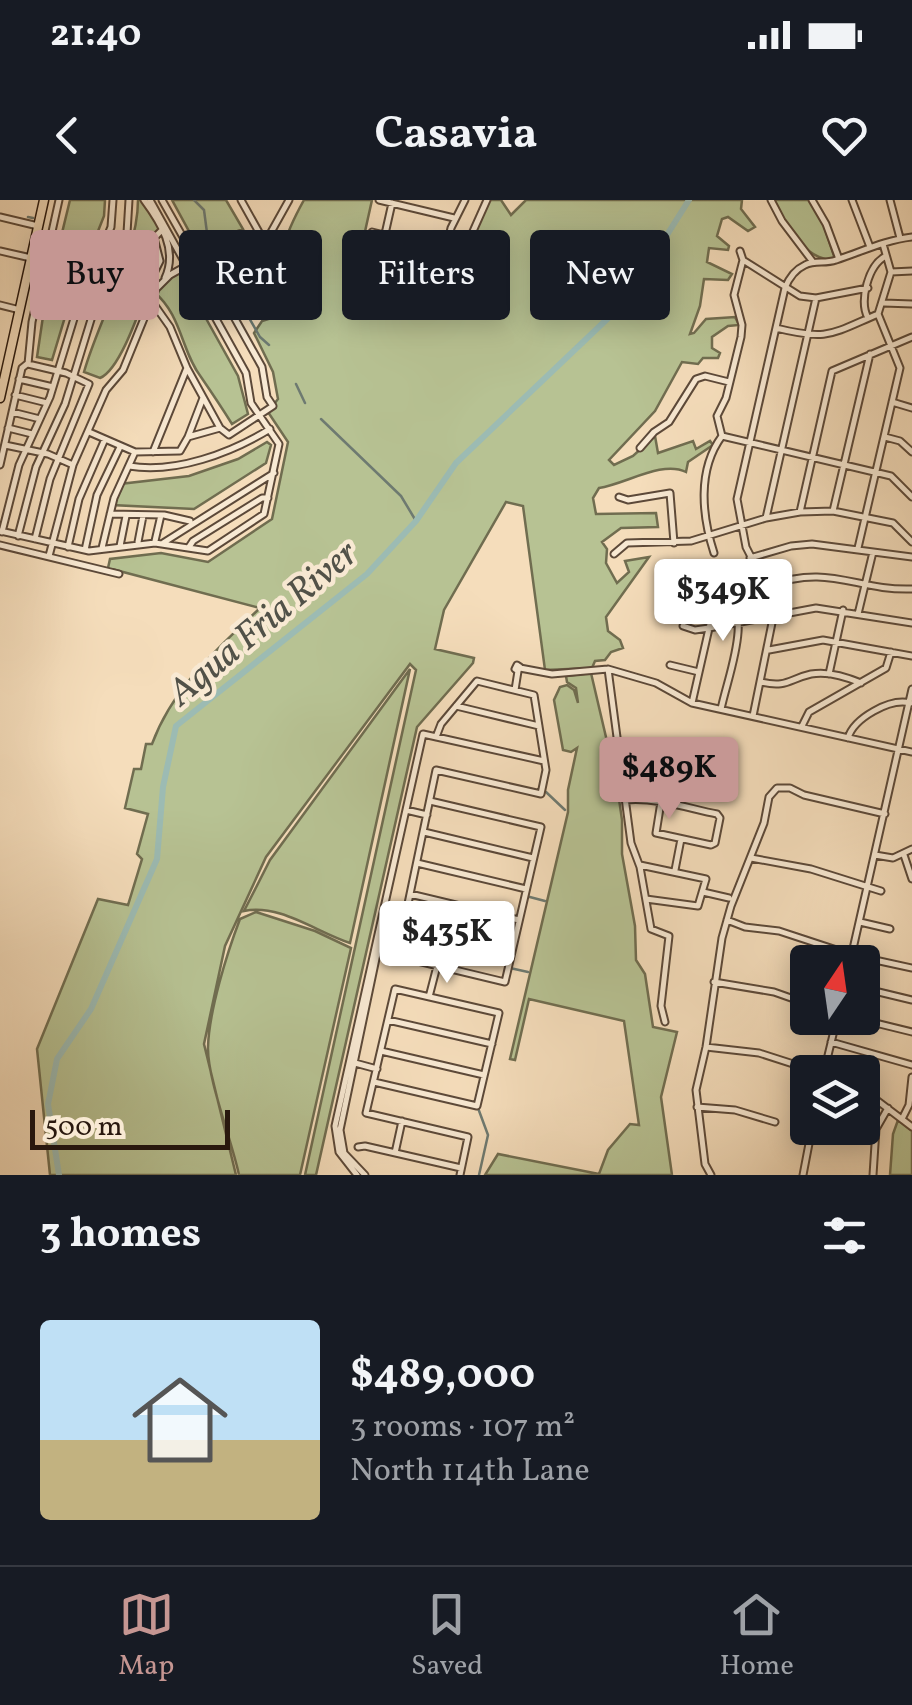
<!DOCTYPE html>
<html lang="en">
<head>
<meta charset="utf-8">
<style>
	:root { --surface:#171b24; --page:#242831; --text:#f1f3f6; --muted:#9ea1a6; --line:#363941; --accent:#c59692 }
	body { margin:0; font-family:Vollkorn,serif; background:var(--page); color:var(--text); height:100vh; display:flex; flex-direction:column; font-size:38px; white-space:nowrap }
	* { box-sizing:border-box; margin:0 }
	p { font-size:32px; color:var(--muted) }
	.icon { flex:none; width:55px; height:55px; fill:none; stroke:currentColor; stroke-width:2; stroke-linecap:round; stroke-linejoin:round }
	.map { position:relative; height:975px; overflow:hidden }
	.details { display:flex; flex-direction:column; background:var(--surface); flex:1 }
	.details>* { flex:none }
	.top-card { position:absolute; left:30px; top:30px; width:852px; height:90px; display:flex; gap:20px }
	.needle { width:65px; rotate:13deg }
	.controls { position:absolute; left:790px; top:745px; display:grid; gap:20px }
	.controls a { display:grid; place-items:center; width:90px; height:90px; border-radius:10px; background:var(--surface); box-shadow:0 5px 25px #0003; font-size:50px }
	.scale { position:absolute; left:30px; bottom:25px; width:200px; box-sizing:border-box; padding-left:10px; border:5px solid #29180e; border-top:0; font-size:28px; line-height:35px; white-space:nowrap; color:#29180e; -webkit-text-stroke:8px #f8e9d3; paint-order:stroke }
	.price { position:absolute; translate:-50% -85px; padding:0 22px; border-radius:10px; background:#fff; color:#222; font-size:32px; line-height:65px; filter:drop-shadow(0 2px 5px #0008) }
	.price::after { content:''; position:absolute; left:50%; top:60px; width:30px; height:22px; margin-left:-15px; background:inherit; clip-path:polygon(0 0,100% 0,50% 100%) }
	.price.on { background:var(--accent); color:#111 }
	ul { padding:0; list-style:none }
	li { display:flex; align-items:center; gap:30px; height:250px; padding:0 40px }
	li span { display:grid; place-items:center; flex:none; width:280px; height:200px; border-radius:10px; color:#555 }
	li>.icon { margin-inline-start:auto }
	span .icon { width:120px; height:120px; fill:#fffc; stroke-width:1 }
	li b { font-size:42px }
	h2 { display:flex; justify-content:space-between; align-items:center; height:120px; padding:0 40px; font-size:42px }
	.tag { padding:0 35px; border-radius:10px; background:var(--surface); box-shadow:0 5px 25px #0003; font-size:35px; line-height:90px }
	.tag.on { background:var(--accent); color:#111 }
	.status { display:flex; justify-content:space-between; align-items:center; height:70px; padding:0 50px; background:var(--surface); direction:ltr }
	.status svg { height:28px; fill:currentColor }
	header { display:flex; justify-content:space-between; align-items:center; height:130px; padding:0 40px; background:var(--surface); font-size:45px; font-weight:700 }
	.tabs { display:flex; justify-content:space-around; align-items:center; height:140px; border-top:2px solid var(--line); background:var(--surface); font-size:28px; color:var(--muted) }
	.tabs a { display:grid; justify-items:center; gap:5px }
	.tabs .on { color:var(--accent) }
	.map>svg:first-child { display:block }
	.green { fill:#b7c293; stroke:#706d50; stroke-width:2.5 }
	.lines { fill:none; stroke-linecap:round; stroke-linejoin:round }
	.stream { stroke:#6e7a71; stroke-width:2.5 }
	.river { stroke:#9cbbb3; stroke-width:6 }
	.minor-casing { stroke:#5c4939; stroke-width:9 }
	.major-casing { stroke:#29180e; stroke-width:11 }
	.minor { stroke:#f8e9d3; stroke-width:5 }
	.major { stroke:#f5ddbb; stroke-width:8 }
	.labels { text-anchor:middle; stroke-width:9; stroke-linejoin:round; paint-order:stroke }
	.water-label { font-size:38px; font-style:italic; fill:#515148; stroke:#f8e9d3 }
</style>
</head>
<body>
<div class="status"><b>21:40</b><svg viewBox="0 0 49 12"><path d="M0 12V9h3v3zM5 12V6h3v6zM10 12V3h3v9zM15 12V0h3v12zM26 1h20v11H26zM47 4h2v5h-2z"/></svg></div>
<header><svg class="icon" aria-label="back" viewBox="0 0 24 24"><path d="M15 5l-7 7 7 7"/></svg>Casavia<svg class="icon" aria-label="heart" viewBox="0 0 24 24"><path d="M12 20l-8-8c-3-5 5-10 8-4 3-6 11-1 8 4z"/></svg></header>
<div class="map">
<svg width="912" height="975" viewBox="0 0 912 975">
	<rect width="100%" height="100%" fill="#f5ddbb"/>
	<filter id="stains"><feTurbulence type="fractalNoise" baseFrequency=".002" numOctaves="4"/><feColorMatrix values="0 0 0 0 .2 0 0 0 0 .09 0 0 0 0 .02 0 0 0 .5 -.17"/></filter>
	<radialGradient id="worn" r=".72"><stop offset=".6" stop-color="#630" stop-opacity="0"/><stop offset="1" stop-color="#630" stop-opacity=".3"/></radialGradient>
	<path class="green" d="M70,0h35l-1,16 -36,91 -16,53 -15,-3 8,-54z
		M138,0h6l18,30 -8,6 3,9 -7,2v13l-3,9 6,6c-10,24 -31,94 -53,103l-16,-6c15,-54 54,-118 54,-172z
		M172,0h54l17,29 -32,12 4,9 -12,7z
		M304,0h68l-22,99 64,15 71,-71 -13,-4 17,-39h12l10,15 15,-15h216l-1,9 14,18 -7,4 -20,-14 -6,2 -5,17 12,10 -1,4 -19,-2 -2,14 25,12 -4,6 -24,-1 -4,27 -10,28 4,-1 12,-14 29,-2 4,8 -11,1 -16,11v11l8,5 -2,5h-15l-5,6 -16,-2 -27,49 -46,49 5,5 19,-9 22,-20 3,17 35,-12 3,8 14,-8 3,4 -25,17 -2,10c-24,-12 -60,12 -87,16l-6,10 3,16 60,-1 2,14 -37,1 -19,14 5,7 -1,14 11,20 12,-11 -4,-11 24,-4 -43,60 2,14 12,9 3,8 -12,4 -6,8 -10,1 -3,7 -47,2 -22,-164 -17,-4 -62,108 -9,39 39,9 -1,5 -56,64 -101,448h-11l111,-505 -6,-6 -144,193 -41,89 -21,98 32,131h-186l-13,-126 61,-150 30,6 14,-46 -5,-5 11,-40 -23,-6 9,-39h7l5,-25h6c21,-57 65,-95 108,-136l-152,-40 2,-9 51,-6 47,9 64,-43 16,-77 -20,-30 10,-13 -5,-27 -19,-39 8,-12 13,-4 11,-20c-10,-40 -2,-61 18,-97z
		M773,0h37l11,17 14,42c-28,5 -50,-36 -62,-59z
		M179,70l59,106 10,38 -16,10c-10,-16 -20,-31 -31,-47 -20,-26 -19,-62 -47,-85z
		M267,242l4,3 -5,18 -72,46 -82,-4 8,-21 69,-8 49,-17z
		M410,469l-60,274c-32,-10 -71,-40 -106,-32l26,-51z
		M591,473l22,94 -1,15 6,10 4,28v34l13,72 1,34 9,14 8,53 24,5 -16,65 11,78h-187l13,-21 101,20 9,-24 22,-26 9,1 -15,-104 -95,-22 -14,61 -5,-1 58,-247v-22l9,-42 -6,4 -8,-2 -9,-50 6,-13 7,-2 7,5 4,13 -2,-15 -9,-6 -1,-6z
		M256,712l59,19 36,17 -51,227h-61c-7,-34 -32,-97 -31,-128 1,-36 19,-94 32,-128z
		M898,920l14,11v44h-22l3,-41z"/>
	<g class="lines">
		<path class="stream" d="M194,0l10,10 5,38 51,89 9,8
			M28,17l5,1
			M296,184l9,19
			M321,219l80,77 15,25
			M546,592l19,18
			M526,696l19,5
			M510,768l18,4
			M478,908l10,27 -9,40"/>
		<path class="river" d="M59,975l-11,-71 9,-45 34,-50 66,-150 6,-72 13,-61 191,-152 49,-53 40,-58 168,-160 65,-103"/>
		<g class="minor-casing">
			<path id="minor" d="M144,0c17,23 34,50 21,78
				M162,0l34,60
				M241,0l24,43
				M379,0l75,18
				M771,0l11,21 31,41
				M812,0l14,24 13,35
				M852,0l18,47
				M890,0l10,38
				M0,17l38,9
				M385,34l7,-31
				M450,34l20,4 17,-38
				M446,50l-74,-18 -15,64 43,10 43,-45 1,-3 7,-30 14,-28
				M0,51l31,7
				M743,60l57,36 16,2 52,-10
				M364,63l59,18
				M891,72l21,-1
				M156,89l-6,-8 10,-20 -6,-23 10,-10
				M151,100l19,27 17,41 33,60
				M884,103l28,1
				M0,105l20,5
				M868,118c-9,-17 0,-53 18,-62
				M776,128c52,13 55,6 102,-14l13,-42 -8,-28
				M28,164l38,9 23,11 -39,95 -15,60
				M28,164l4,-42 27,-122
				M19,179l34,8
				M15,195l32,8
				M892,202l20,6
				M12,212l28,7
				M8,228l24,6
				M89,232l46,20 45,-1 8,-14 32,-9 9,7 44,-29 -6,-9 -5,-30 -61,-109
				M722,236l169,40 21,21
				M722,236l-5,-20 9,-18 15,-61 1,-12 -8,-30 9,-35 -3,-9
				M188,237l15,-39
				M885,237l15,4 12,11
				M5,245l43,9 25,11
				M640,248l14,-16 15,-10 27,-43 9,-3 24,6
				M153,252l34,-84
				M0,265l22,-97 5,-4
				M129,266c46,8 102,-13 141,-37
				M619,297l9,3 42,-7 4,50
				M833,311l37,-157
				M800,312l32,-141 80,-34
				M110,314l54,1 26,6
				M766,318l50,-220
				M0,331l89,20 66,-8 53,8 56,-37 15,-70 -28,-41 -5,-30 -96,-173
				M2,332l17,-67 31,-68 26,-85 35,-85 2,-27
				M18,336l18,-69 29,-63 28,-91 34,-80 2,-33
				M155,341l6,-26
				M138,342l5,-26
				M163,343l111,-70
				M0,345l119,29
				M120,346l6,-30
				M68,347l11,-48 26,-60
				M189,347l4,-6 69,-43h6
				M102,348l12,-50 21,-46
				M858,348l42,-180 -22,-54
				M85,350l12,-55 23,-48
				M714,353c-12,-37 -17,-83 8,-117
				M614,354l13,-11 64,-2 75,-23 34,-6 33,-1 60,12 19,19
				M49,356l24,-91 33,-75 17,-20 33,-81 14,-14 50,-28 45,-4 24,-43
				M750,358l41,-12 21,-2 100,13
				M768,386c62,-23 88,5 144,3
				M858,414l15,-62
				M683,426l12,4 14,-2 107,-20 96,15
				M769,450l54,-10 89,16
				M517,465l3,2 -2,4 -3,-2z
				M670,465l29,7
				M520,468l32,6 56,-5 48,14 36,20 220,49
				M608,469l23,174 9,24 11,62 18,7 -8,70 4,16
				M829,474l14,-64
				M761,482c26,6 28,-3 50,-8 16,-3 36,3 50,9
				M515,490l3,-19
				M692,503l18,-79 -2,-13 -11,-20 29,-9c26,39 4,86 -5,127
				M456,506l83,20
				M753,516l20,-98 -7,-32 -20,-39 -9,-48 48,-211c4,-10 9,-18 20,-23 10,-5 20,-1 31,-5 25,-8 49,-20 76,-23
				M802,526l7,-14 77,-44 5,-16
				M848,538c6,-20 42,-40 62,-35
				M625,600c31,-3 62,8 92,14l3,4 -5,25 -4,2 -55,-12 5,-31
				M430,601l111,26 -36,155 -108,-26 39,-186 105,24 5,-24 -12,-75 -57,-14 -36,43 -5,13
				M406,610l21,5
				M424,632l109,26
				M875,655l18,3 19,-9
				M904,655l8,24
				M751,658l60,11 70,22
				M417,663l109,26
				M640,665l66,14 -8,27 -52,-7
				M675,670l6,-31
				M703,692l26,6
				M410,694l109,26
				M727,720l18,7 34,4 73,24 60,13
				M860,722l30,7
				M403,725l109,26
				M378,737l22,5
				M850,762l62,-273
				M714,782l60,10 34,12
				M862,788l50,12
				M429,797l8,-31
				M855,818l57,14
				M388,820l104,24
				M831,842l81,23
				M706,847l53,6 59,19
				M381,851l103,24
				M355,863l22,6
				M824,872l13,-54
				M374,882l103,24 22,-93 -104,-24 -29,124 102,24 -8,38
				M862,889l50,38
				M697,907l38,3 40,12
				M902,919l7,-14 3,-28
				M358,947l7,-1 96,22
				M395,953l7,-32
				M357,975l-18,-23 -4,-26 88,-392 121,27
				M365,975l-21,-22 -4,-23 42,-200
				M711,975l-6,-11 -9,-74 10,-43 16,-109 9,-32 33,-83 5,-26 8,-9h13l14,7 81,19
				M803,975l9,-47
				M873,975l3,-46 12,-21"/>
		</g>
		<g class="major-casing">
			<path id="major" d="M0,198l44,-198"/>
		</g>
		<use href="#minor" class="minor"/>
		<use href="#major" class="major"/>
	</g>
	<g class="labels">
		<g class="water-label">
			<text transform="translate(262 422) rotate(-40)" y="13">Agua Fria River</text>
		</g>
	</g>
	<rect width="100%" height="100%" filter="url(#stains)"/>
	<rect width="100%" height="100%" fill="url(#worn)"/>
</svg>
<div class="controls">
<a><svg class="needle" viewBox="-14 -14 28 28"><path d="M0-13l5 13h-10z" fill="#e53935"/><path d="M0 13l5-13h-10z" fill="#9ea1a6"/></svg></a>
<a><svg class="icon" aria-label="layers" viewBox="0 0 24 24"><path d="M12 4l9 5-9 5-9-5zM3 14l9 5 9-5"/></svg></a>
</div>
<div class="scale">500 m</div>
<b class="price" style="left:723px;top:444px">$349K</b>
<b class="price on" style="left:669px;top:622px">$489K</b>
<b class="price" style="left:447px;top:786px">$435K</b>
<div class="top-card">
<a class="tag on">Buy</a>
<a class="tag">Rent</a>
<a class="tag">Filters</a>
<a class="tag">New</a>
</div>
</div>
<section class="details">
<h2>3 homes<svg class="icon" aria-label="filters" viewBox="0 0 24 24"><path d="M4 7h16M4 17h16"/><circle cx="9" cy="7" r="2"/><circle cx="15" cy="17" r="2"/></svg></h2>
<ul>
<li><span style="background:linear-gradient(#bfe0f5 60%,#c2b280 0)"><svg class="icon" aria-label="home" viewBox="0 0 24 24"><path d="M3 11l9-7 9 7M6 9v11h12V9"/></svg></span><div><b>$489,000</b><p>3 rooms · 107 m²</p><p>North 114th Lane</p></div></li>
</ul>
</section>
<nav class="tabs">
<a class="on"><svg class="icon" aria-label="map" viewBox="0 0 24 24"><path d="M3 6l6-2 6 2 6-2v14l-6 2-6-2-6 2zM9 4v14M15 6v14"/></svg>Map</a>
<a><svg class="icon" aria-label="saved" viewBox="0 0 24 24"><path d="M7 4h10v16l-5-4-5 4z"/></svg>Saved</a>
<a><svg class="icon" aria-label="home" viewBox="0 0 24 24"><path d="M3 11l9-7 9 7M6 9v11h12V9"/></svg>Home</a>
</nav>
</body>
</html>
